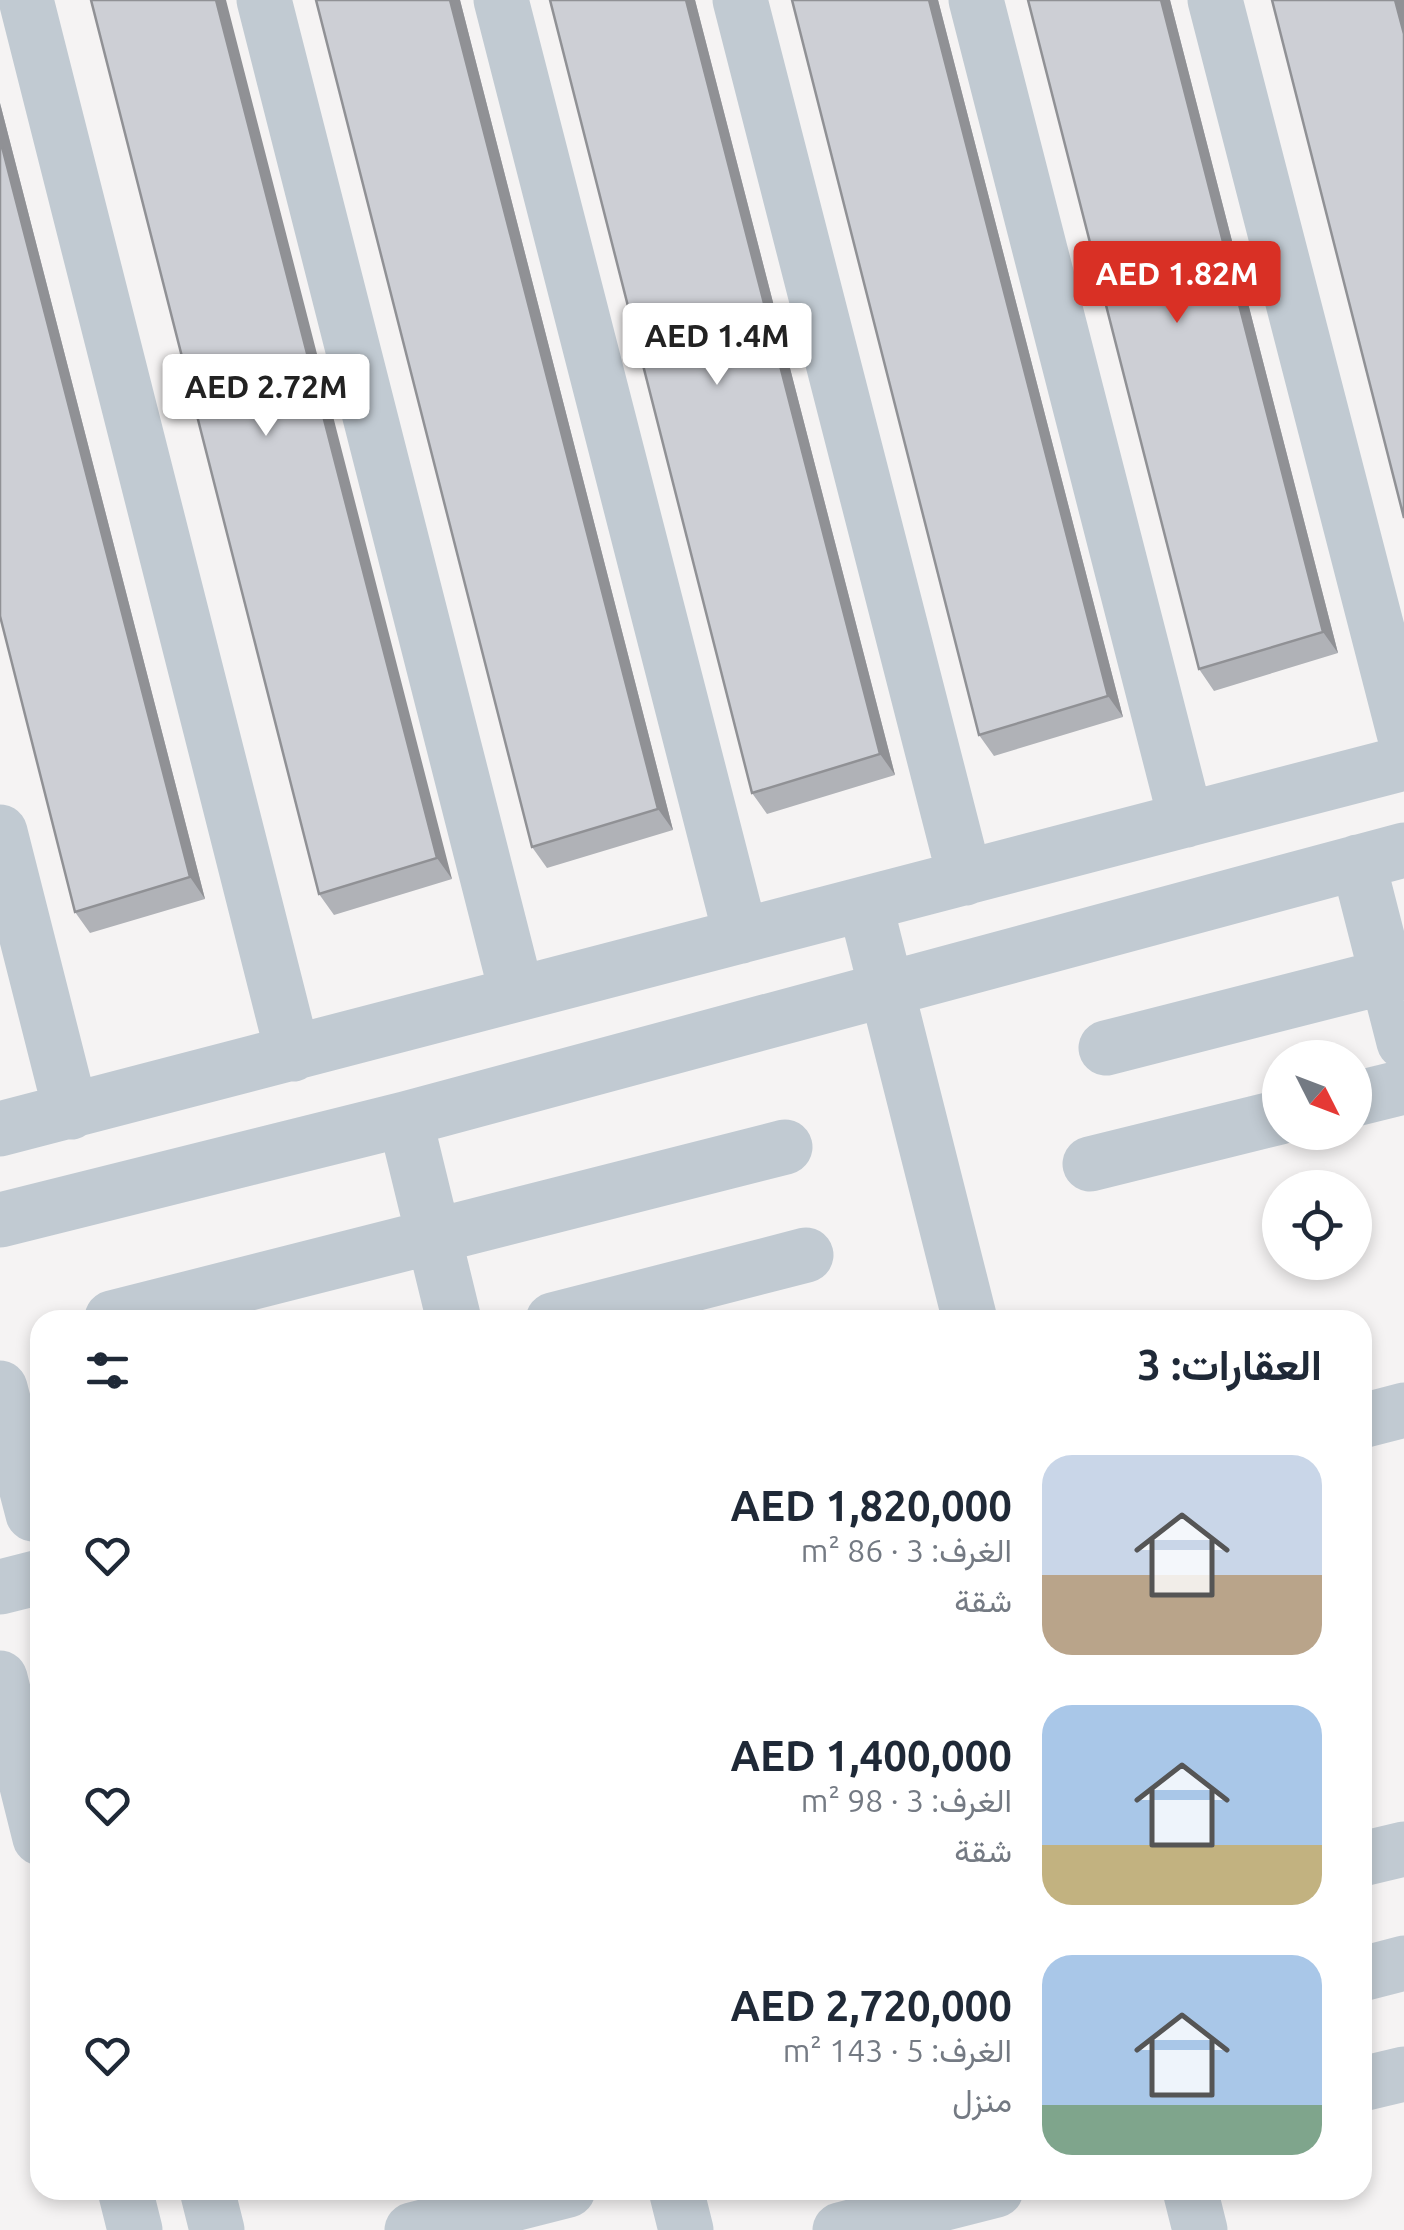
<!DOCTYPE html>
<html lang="ar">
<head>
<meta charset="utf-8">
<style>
	:root { --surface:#fff; --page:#f6f6f7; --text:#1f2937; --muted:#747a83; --accent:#d93025 }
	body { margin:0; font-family:Ubuntu,Vazirmatn,sans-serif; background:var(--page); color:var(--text); direction:rtl; height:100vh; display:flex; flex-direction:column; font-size:38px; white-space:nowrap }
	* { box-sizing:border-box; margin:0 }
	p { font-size:32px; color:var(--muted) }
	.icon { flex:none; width:55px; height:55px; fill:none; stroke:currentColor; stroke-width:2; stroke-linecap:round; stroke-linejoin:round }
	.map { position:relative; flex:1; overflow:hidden; direction:ltr }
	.details { position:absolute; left:30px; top:1310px; width:1342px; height:890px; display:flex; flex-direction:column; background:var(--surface); border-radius:30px; box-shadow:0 5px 15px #0003; direction:rtl }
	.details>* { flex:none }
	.needle { width:65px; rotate:132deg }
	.tools { position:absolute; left:1262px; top:1040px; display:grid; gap:20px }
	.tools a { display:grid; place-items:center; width:110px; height:110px; border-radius:50%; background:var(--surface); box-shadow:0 5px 15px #0003; font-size:50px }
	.price { position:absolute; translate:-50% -85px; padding:0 22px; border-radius:10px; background:#fff; color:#222; font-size:32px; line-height:65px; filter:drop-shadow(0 2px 5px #0008) }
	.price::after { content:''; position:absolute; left:50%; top:60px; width:30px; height:22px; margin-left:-15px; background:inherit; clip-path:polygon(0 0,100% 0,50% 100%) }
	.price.active { background:var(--accent); color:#fff }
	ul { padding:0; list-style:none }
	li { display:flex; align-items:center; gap:30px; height:250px; padding:0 50px }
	li span { display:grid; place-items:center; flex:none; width:280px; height:200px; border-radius:30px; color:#555 }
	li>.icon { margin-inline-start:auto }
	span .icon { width:120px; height:120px; fill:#fffc; stroke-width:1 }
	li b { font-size:42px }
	h2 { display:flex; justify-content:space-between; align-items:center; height:120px; padding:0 50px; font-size:42px }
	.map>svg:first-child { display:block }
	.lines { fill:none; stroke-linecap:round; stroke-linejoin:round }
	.minor { stroke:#c1cad2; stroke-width:55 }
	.wall { fill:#b0b2b7 }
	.shaded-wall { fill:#909195 }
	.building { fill:#cdcfd5; stroke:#909195; stroke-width:2.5 }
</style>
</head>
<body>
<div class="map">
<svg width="1404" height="2230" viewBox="0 0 1404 2230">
	<rect width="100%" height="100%" fill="#f5f3f3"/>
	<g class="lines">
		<path class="minor" d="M26,0l267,1054
			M264,0l253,994
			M501,0l240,936
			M740,0l225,878
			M976,0l210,820
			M1215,0l189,733
			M0,832l71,280
			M1358,862l46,180
			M865,904l105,416
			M1106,1048l298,-76
			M1355,1099l49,-12
			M405,1119l49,201
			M0,1129l1404,-366
			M1090,1164l190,-47
			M0,1220l405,-101 999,-269
			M112,1318l673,-171
			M553,1320l253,-65
			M0,1388l33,126
			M1362,1421l42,-11
			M0,1587l40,-10
			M0,1678l40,160
			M1362,1859l42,-10
			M1362,1974l42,-11
			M1362,2084l42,-10
			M125,2190l10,40
			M207,2190l10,40
			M676,2190l10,40
			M1190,2190l10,40
			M412,2230l156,-40
			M840,2230l156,-40"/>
	</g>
	<path class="wall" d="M91,0l361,879 -118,36 -15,-21z
		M316,0h144l213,830 -126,38 -15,-21z
		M550,0h145l200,775 -128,39 -15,-21z
		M792,0h146l185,717 -129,39 -15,-21z
		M1028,0h142l168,653 -124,38 -15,-22z
		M0,103l205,796 -115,34 -15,-21z"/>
	<path class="shaded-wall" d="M216,0h10l226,879 -15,-21z
		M450,0h10l213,830 -15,-21z
		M686,0h9l200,775 -15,-21z
		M929,0h9l185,717 -15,-21z
		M1161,0h9l168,653 -15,-21z
		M1395,0h9v34z
		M0,103l205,796 -15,-22 -190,-738z"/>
	<path class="building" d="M91,0h125l221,858 -118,36z
		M316,0h134l208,809 -126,38z
		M550,0h136l194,754 -128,39z
		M792,0h137l179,696 -129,39z
		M1028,0h133l162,632 -124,37z
		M1272,0h123l9,34v484z
		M0,139l190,738 -115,35 -75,-296z"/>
</svg>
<div class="tools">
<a><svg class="needle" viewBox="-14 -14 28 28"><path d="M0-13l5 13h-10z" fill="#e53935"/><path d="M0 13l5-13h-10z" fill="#747a83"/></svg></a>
<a><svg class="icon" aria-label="locate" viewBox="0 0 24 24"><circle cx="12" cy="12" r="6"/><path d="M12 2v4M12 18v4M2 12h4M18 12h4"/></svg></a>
</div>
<b class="price active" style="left:1177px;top:326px">AED 1.82M</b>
<b class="price" style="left:717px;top:388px">AED 1.4M</b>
<b class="price" style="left:266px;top:439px">AED 2.72M</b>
<section class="details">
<h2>العقارات: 3<svg class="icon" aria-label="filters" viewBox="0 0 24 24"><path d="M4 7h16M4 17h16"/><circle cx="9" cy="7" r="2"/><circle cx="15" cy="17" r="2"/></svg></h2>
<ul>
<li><span style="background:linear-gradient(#c9d6e8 60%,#b9a48a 0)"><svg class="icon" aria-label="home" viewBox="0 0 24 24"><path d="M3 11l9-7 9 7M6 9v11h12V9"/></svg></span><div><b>AED 1,820,000</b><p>الغرف: 3 · 86 m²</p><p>شقة</p></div><svg class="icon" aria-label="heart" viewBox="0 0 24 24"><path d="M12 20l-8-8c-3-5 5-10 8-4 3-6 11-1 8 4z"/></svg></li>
<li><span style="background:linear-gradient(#a9c7e8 70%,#c2b280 0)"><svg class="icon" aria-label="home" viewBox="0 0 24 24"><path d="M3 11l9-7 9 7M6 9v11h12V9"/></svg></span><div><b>AED 1,400,000</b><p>الغرف: 3 · 98 m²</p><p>شقة</p></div><svg class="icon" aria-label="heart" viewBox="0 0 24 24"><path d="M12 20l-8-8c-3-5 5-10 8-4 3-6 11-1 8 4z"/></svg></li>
<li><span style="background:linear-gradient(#a9c7e8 75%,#7fa58c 0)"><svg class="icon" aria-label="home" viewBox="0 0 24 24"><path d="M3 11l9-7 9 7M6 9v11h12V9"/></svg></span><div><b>AED 2,720,000</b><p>الغرف: 5 · 143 m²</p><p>منزل</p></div><svg class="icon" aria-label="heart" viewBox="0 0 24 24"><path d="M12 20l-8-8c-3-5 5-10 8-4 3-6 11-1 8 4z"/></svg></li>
</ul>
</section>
</div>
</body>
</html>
